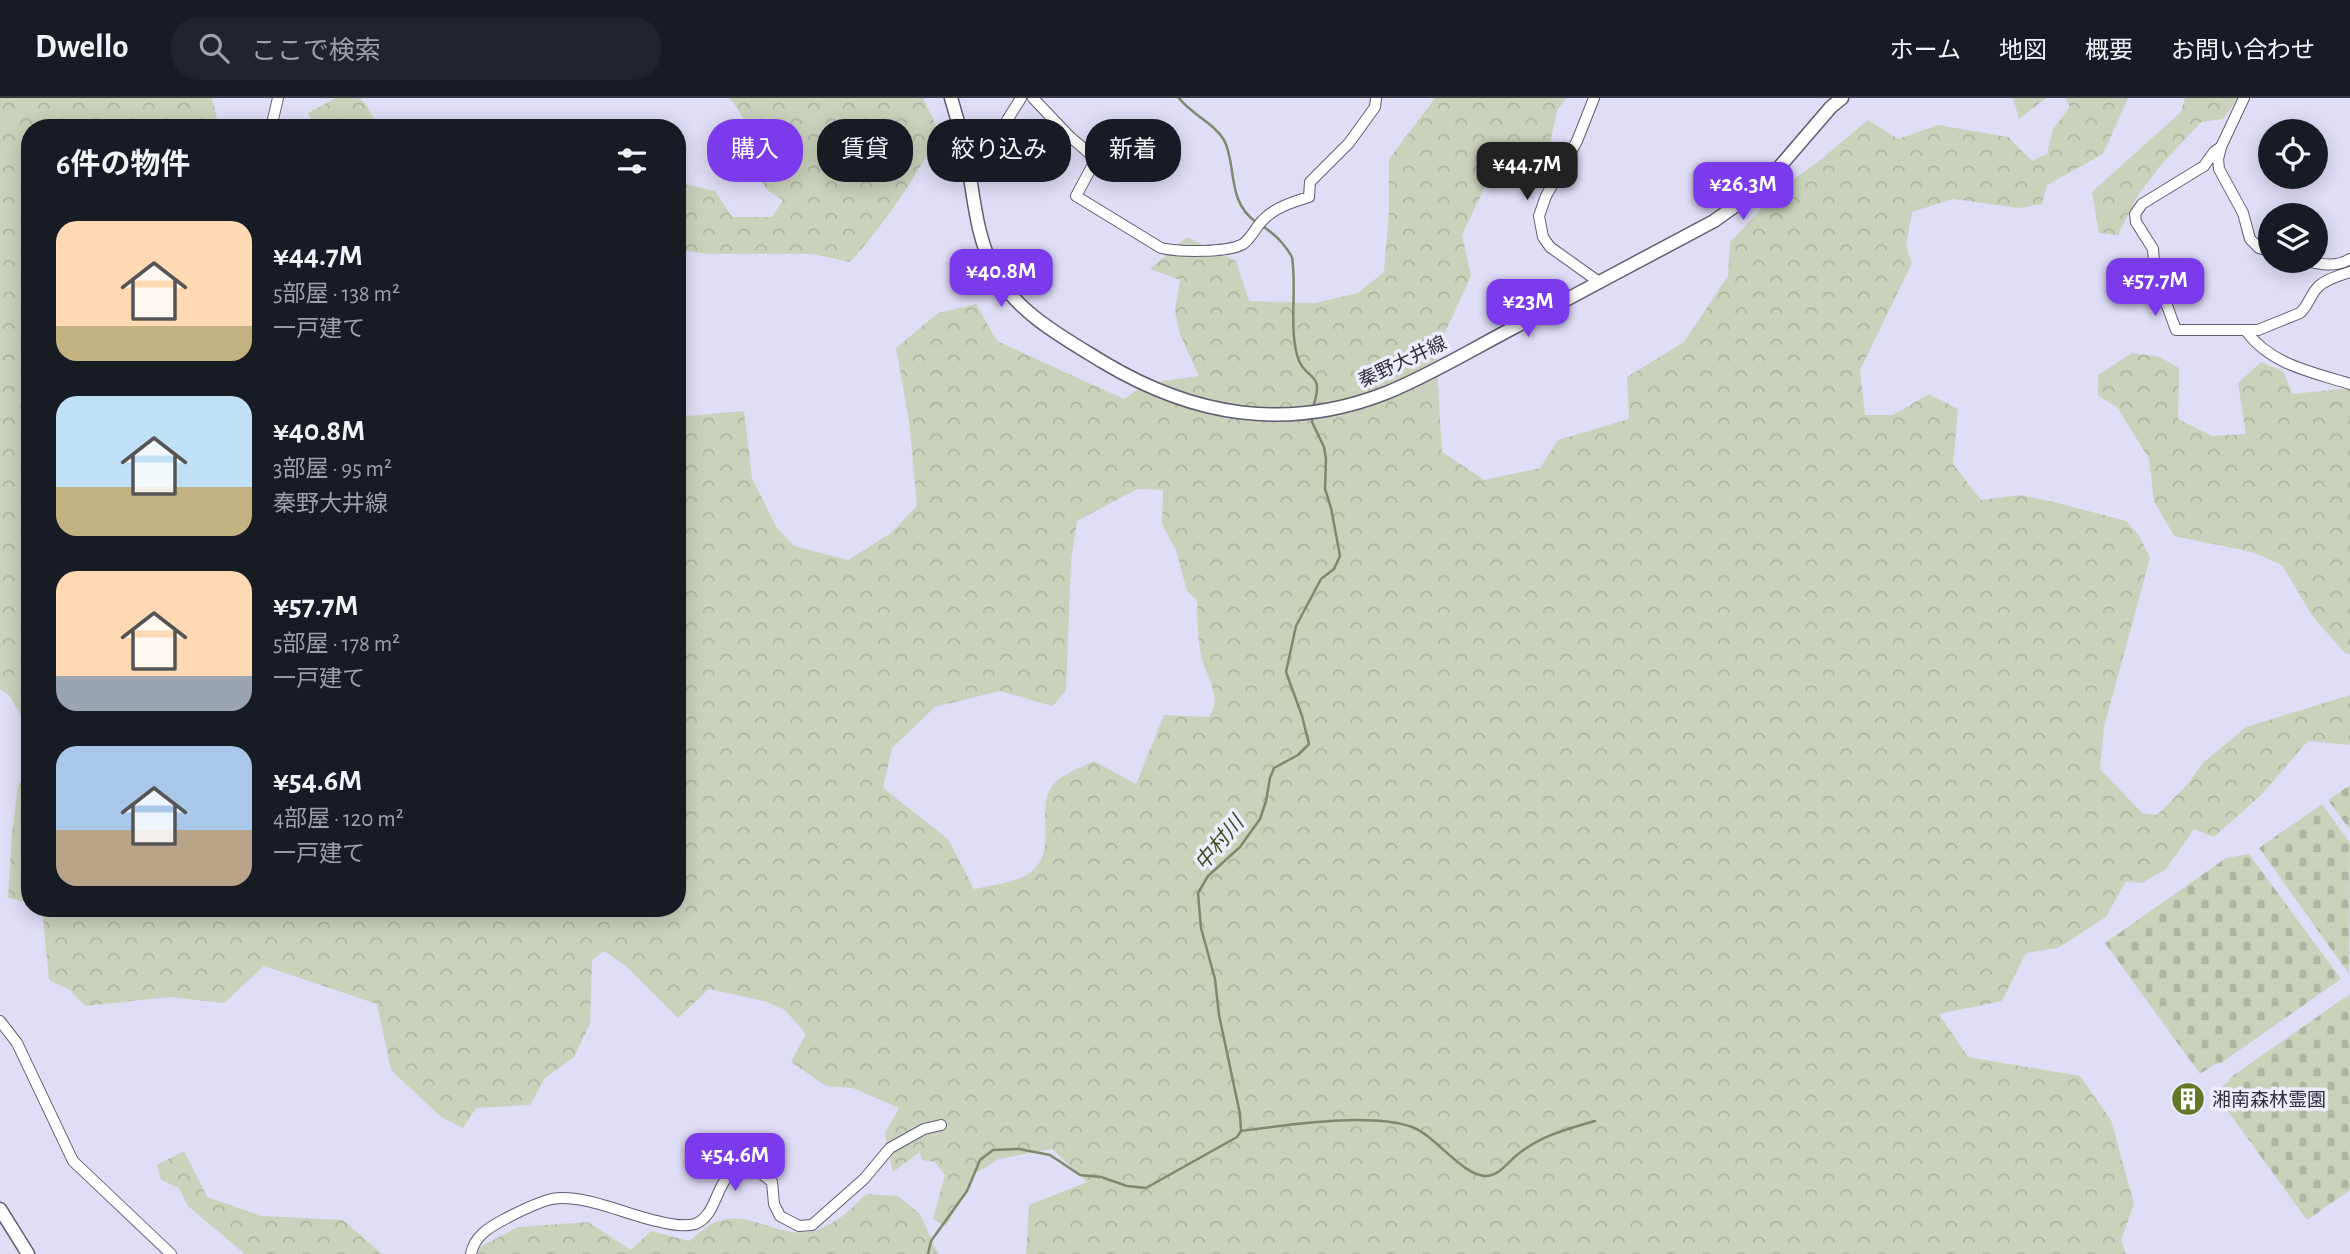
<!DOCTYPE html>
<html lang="ja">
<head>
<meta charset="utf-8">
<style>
	:root { --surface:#171b24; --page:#20242c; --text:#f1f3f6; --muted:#9ea1a6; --line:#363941; --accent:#7c3aed }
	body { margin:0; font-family:"Alegreya Sans","Noto Sans JP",sans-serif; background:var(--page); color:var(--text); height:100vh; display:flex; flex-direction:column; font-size:26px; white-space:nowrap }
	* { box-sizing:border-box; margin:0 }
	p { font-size:23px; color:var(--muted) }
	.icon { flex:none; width:38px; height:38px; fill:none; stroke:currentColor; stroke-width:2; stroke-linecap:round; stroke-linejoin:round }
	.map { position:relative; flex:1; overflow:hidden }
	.details { position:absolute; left:21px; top:21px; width:665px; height:798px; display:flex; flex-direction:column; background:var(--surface); border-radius:28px; box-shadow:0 4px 18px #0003 }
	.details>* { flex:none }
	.hud { position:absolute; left:707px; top:21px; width:665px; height:63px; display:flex; gap:14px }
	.controls { position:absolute; left:2258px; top:21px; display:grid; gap:14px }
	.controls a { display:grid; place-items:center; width:70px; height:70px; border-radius:50%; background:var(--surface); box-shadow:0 4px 18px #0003; font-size:35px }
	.price { position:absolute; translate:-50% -60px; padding:0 16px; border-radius:14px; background:var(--accent); color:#fff; font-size:23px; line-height:46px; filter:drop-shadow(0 2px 4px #0008) }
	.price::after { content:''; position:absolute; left:50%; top:42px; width:21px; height:16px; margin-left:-10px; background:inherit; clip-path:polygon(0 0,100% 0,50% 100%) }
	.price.current { background:#222; color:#fff }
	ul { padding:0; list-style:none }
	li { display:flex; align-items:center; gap:21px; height:175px; padding:0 35px }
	li span { display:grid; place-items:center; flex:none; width:196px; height:140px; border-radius:21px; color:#555 }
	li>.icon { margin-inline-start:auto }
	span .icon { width:84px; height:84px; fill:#fffc; stroke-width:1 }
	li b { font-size:30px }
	h2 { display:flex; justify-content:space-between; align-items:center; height:84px; padding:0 35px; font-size:30px }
	.tag { padding:0 24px; border-radius:28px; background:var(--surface); box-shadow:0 4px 18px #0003; font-size:24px; line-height:63px }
	.tag.current { background:var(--accent); color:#fff }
	header { display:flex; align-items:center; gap:42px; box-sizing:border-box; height:98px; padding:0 35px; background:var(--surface); border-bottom:2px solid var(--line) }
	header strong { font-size:33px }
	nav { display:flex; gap:38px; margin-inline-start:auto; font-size:24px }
	.search { width:490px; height:63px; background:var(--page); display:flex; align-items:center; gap:18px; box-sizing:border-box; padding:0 24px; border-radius:28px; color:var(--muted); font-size:26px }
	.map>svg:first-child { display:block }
	.forest { fill:url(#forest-crowns); fill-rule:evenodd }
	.cemetery { fill:url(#cemetery-stones) }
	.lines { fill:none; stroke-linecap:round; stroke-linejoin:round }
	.stream { stroke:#7f896b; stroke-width:2.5 }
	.minor-casing { stroke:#605d73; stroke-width:12 }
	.major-casing { stroke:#605d73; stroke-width:15 }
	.minor { stroke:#fff; stroke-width:10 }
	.major { stroke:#fff; stroke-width:12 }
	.labels { text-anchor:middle; stroke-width:7; stroke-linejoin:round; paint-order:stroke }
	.street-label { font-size:19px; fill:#31303a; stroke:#edecfc }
	.poi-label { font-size:19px; fill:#31303a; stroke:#edecfc; text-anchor:start }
	.water-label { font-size:21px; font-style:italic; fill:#414f1e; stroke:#edecfc }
</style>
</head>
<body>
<header>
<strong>Dwello</strong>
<div class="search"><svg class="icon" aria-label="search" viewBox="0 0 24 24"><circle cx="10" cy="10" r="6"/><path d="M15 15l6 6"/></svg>ここで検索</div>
<nav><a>ホーム</a><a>地図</a><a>概要</a><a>お問い合わせ</a></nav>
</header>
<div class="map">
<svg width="2350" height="1156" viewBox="0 0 2350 1156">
	<defs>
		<pattern id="forest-crowns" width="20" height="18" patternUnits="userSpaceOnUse" patternTransform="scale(1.75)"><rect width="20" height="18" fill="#cad2bb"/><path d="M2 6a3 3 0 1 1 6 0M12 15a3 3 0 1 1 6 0" fill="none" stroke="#aeb5a2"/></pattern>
		<pattern id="cemetery-stones" width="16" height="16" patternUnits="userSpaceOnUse" patternTransform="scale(1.75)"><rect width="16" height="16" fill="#cad2bb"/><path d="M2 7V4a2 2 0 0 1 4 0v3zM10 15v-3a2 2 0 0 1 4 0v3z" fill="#aeb5a2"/></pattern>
	</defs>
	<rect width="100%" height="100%" fill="#e0ddf7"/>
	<path class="forest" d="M0,0h212l7,30h-189v602l-21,-35 -9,-6z
		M336,0h24l7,8 12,22h-64l-7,-15z
		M729,0h194l17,35c-26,46 -54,90 -90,129l-37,-8h-103l-33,-4v-64l7,-2 31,7 17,26h40l11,-17c-4,-3 -10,-5 -14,-9 -16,-16 -13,-39 -20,-59 -4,-11 -11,-25 -20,-34z
		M1435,0h131l-9,13 -9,42 -18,23 -38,-4 -30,63 9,41 -35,76 6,100 42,28 56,-12 18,-28 71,-21 -2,-42 57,-35 44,-66 2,-34 51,-54 37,-26 50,-42 30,19 40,-14 70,12 24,24 15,-7 6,-25 17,-22 -5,-9h63l-25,56 -56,31 -5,19 -23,4 -66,-9 -41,13 -6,34 6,17 -52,107 5,45h28l36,-21 29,15 -5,55 28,36 39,-5 34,7 72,19 12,13 12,24 -46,169 -4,42 42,44 15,2 29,-29 18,-24 42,-35 104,-32v50l-42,-4 -47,54 -47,42 -20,-8 -28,40 -24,14 -16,-2 -20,36 -48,31 -32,5 -24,48 -63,13 29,43 112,19 31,44 23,84 -13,36 5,14h-1100l3,-49 58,-23 -35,-33 -53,10 -23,14 -30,53 -13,-7 12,-44 -10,-13 -13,-2 -2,-8 -27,20 -8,-39 14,-25 -46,-20 -27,-2 -35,-24 15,-28 -21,-24 -21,-9 -55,-12 -31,29 -51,-51 -23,-16 -12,9 -2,64 -16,33 -29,21 -15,27 -54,3 -13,20 -22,-11 -50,-47 -14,-66 -113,-38 -40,37 -54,-6 -85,9 -15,-16 -21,-10 -7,-72h635v-491l67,-6 8,67 25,50 17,18 54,14 43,-27 26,-27 -8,-85 -13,-73 42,-35 38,-9 21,37 127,58 23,-16 52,-7 -20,-44 -4,-22 5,-30 -30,-11 37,-32 49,24 13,40 66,2 43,-10 26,-21 5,-60v-53zM1137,391l26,1 -1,34 14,26 11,41 10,9c1,18 0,38 4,55 4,20 23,43 8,62l-45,-2 -28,69 -42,-23c-14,7 -38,15 -45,30 -11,24 8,61 -18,81 -14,11 -40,13 -57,17l-26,-50 -65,-51 9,-40 43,-41 65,-16 52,15 14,-15 5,-129 6,-41z
		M2013,0h33l-27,21z
		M2185,0h53l-15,21 -22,3 -41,44 -22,29 -20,40 -19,-2 -7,-41 89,-80z
		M2132,255l28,4 19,11 -1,51 34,17 34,-2 -8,-51 23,-21 22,9 9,23 58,-6v267l-6,-3 -31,-35 -31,-52 -30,-13 -78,-16 -20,-35 -5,-42 -32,-52 -19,-11v-21z
		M30,669v136l-22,-5 4,-65 6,-47z
		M184,1053l23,46 55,19 81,4 39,34h-137l-57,-48 -9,-18 -18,-8 -4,-15z
		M867,1096l31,2 22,18 18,40h-471l51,-27 70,-5 43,28 20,-19 38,10c8,-6 17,-15 27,-19 31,-13 59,14 91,10 24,-3 43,-22 60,-38z"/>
	<path class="cemetery" d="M2350,687v45l-22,-30z
		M2322,706l28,39 -1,131 -90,-126z
		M2249,756l92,125 -120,84 -6,1 -15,10 -95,-131 121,-85z
		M2350,896v196l-43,30 -93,-128 14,-10 3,-5z"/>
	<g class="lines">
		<path class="stream" d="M1179,0c12,16 35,25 45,42 13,24 2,61 32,82
			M1261,127c14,9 23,18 31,32 5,32 -3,67 5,98 7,27 29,14 16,52
			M1241,1033c45,-6 129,-19 171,-4 23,8 51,50 75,49 13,-1 21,-14 30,-21 23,-19 50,-26 78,-34
			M928,1156l3,-13 36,-50 13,-31 13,-10 26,-1 31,6 30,20 21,2 26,9 19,2 91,-51 4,-6 -1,-17 -21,-99 -4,-36 -14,-51 -3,-35 10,-17 32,-29 20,-28 6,-18 4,-23 4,-10 24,-13 11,-11 -7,-28 -16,-44 10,-46 25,-47 13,-10 6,-13 -9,-48 -6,-19 1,-30 -2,-12 -12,-25v-5"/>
		<g class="minor-casing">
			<path id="minor" d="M1033,0l36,38 27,23 -20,37 85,52c17,4 67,5 82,-4 9,-6 13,-18 21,-25 12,-12 29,-17 45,-22l1,-15 39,-39 26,-36 1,-9
				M1594,0l-17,43 -31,55 -7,20 4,21 7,10 49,35
				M2244,0l-23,49 -3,12 1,10 24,44 7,26 9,9 11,3
				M271,30l7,-30
				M2221,49l-7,5 -10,14 -62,38 -7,10 1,8 17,27 2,24 21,57h82l42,-17c8,-7 10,-17 17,-25 8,-9 22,-12 33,-16
				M984,59l37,-59
				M2306,163c15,3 29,7 44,-2
				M2246,233c25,34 66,41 104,53
				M0,923l17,22 56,118 98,93
				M760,1072l9,-11
				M471,1156c3,-17 17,-26 32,-34 15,-8 32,-17 49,-21 29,-6 76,16 105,22 11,3 27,6 38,3 27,-10 18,-57 56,-59l21,17 2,22 6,12 19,10 13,-1 52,-46 26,-31 34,-19 17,-4"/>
		</g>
		<g class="major-casing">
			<path id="major" d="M951,0c6,20 12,40 16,61 7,38 9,78 28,113 22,41 69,66 108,90 90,54 183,70 283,31 44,-18 85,-43 127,-65 67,-36 134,-71 201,-107l49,-35 68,-79 11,-9
				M0,1111l28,45"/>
		</g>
		<use href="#minor" class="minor"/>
		<use href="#major" class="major"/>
	</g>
	<defs>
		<g id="building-disc" transform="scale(1.75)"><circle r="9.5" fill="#627728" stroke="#edecfc"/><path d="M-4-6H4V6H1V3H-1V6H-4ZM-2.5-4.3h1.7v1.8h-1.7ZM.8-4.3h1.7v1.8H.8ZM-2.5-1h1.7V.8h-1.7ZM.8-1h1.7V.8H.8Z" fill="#fff"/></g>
	</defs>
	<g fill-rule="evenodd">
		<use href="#building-disc" x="2188" y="1001"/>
	</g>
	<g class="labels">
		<g class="street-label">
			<text transform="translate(1402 263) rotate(-25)" y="7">秦野大井線</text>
		</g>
		<g class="poi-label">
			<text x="2212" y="1008">湘南森林霊園</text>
		</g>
		<g class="water-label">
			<text transform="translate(1219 745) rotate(-50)" y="7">中村川</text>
		</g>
	</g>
</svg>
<div class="controls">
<a><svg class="icon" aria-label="locate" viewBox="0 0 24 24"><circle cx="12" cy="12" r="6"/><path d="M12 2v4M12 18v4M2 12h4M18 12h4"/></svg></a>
<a><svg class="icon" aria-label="layers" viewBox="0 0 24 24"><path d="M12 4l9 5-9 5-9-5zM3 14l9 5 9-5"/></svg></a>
</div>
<b class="price current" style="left:1527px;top:104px">¥44.7M</b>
<b class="price" style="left:1743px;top:124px">¥26.3M</b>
<b class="price" style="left:1001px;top:211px">¥40.8M</b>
<b class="price" style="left:2155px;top:220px">¥57.7M</b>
<b class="price" style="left:1528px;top:241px">¥23M</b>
<b class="price" style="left:735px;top:1095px">¥54.6M</b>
<div class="hud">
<a class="tag current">購入</a>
<a class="tag">賃貸</a>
<a class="tag">絞り込み</a>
<a class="tag">新着</a>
</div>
<section class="details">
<h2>6件の物件<svg class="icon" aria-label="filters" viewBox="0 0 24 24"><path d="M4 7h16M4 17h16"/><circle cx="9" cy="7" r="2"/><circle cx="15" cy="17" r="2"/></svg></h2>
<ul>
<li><span style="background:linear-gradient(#ffd9b3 75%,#c2b280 0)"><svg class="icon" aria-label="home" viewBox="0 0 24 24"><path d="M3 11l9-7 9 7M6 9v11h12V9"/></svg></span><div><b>¥44.7M</b><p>5部屋 · 138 m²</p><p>一戸建て</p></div></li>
<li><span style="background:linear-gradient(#bfe0f5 65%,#c2b280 0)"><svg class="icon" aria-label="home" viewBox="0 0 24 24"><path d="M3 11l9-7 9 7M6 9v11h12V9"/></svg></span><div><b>¥40.8M</b><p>3部屋 · 95 m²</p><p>秦野大井線</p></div></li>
<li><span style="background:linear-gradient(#ffd9b3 75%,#9aa5b1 0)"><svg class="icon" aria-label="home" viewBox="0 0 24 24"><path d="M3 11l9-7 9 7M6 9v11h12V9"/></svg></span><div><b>¥57.7M</b><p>5部屋 · 178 m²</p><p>一戸建て</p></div></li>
<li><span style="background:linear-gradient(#a9c7e8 60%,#b9a48a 0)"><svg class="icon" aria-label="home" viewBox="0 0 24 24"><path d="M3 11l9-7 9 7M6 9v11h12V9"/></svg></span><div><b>¥54.6M</b><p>4部屋 · 120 m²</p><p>一戸建て</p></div></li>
</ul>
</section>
</div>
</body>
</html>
